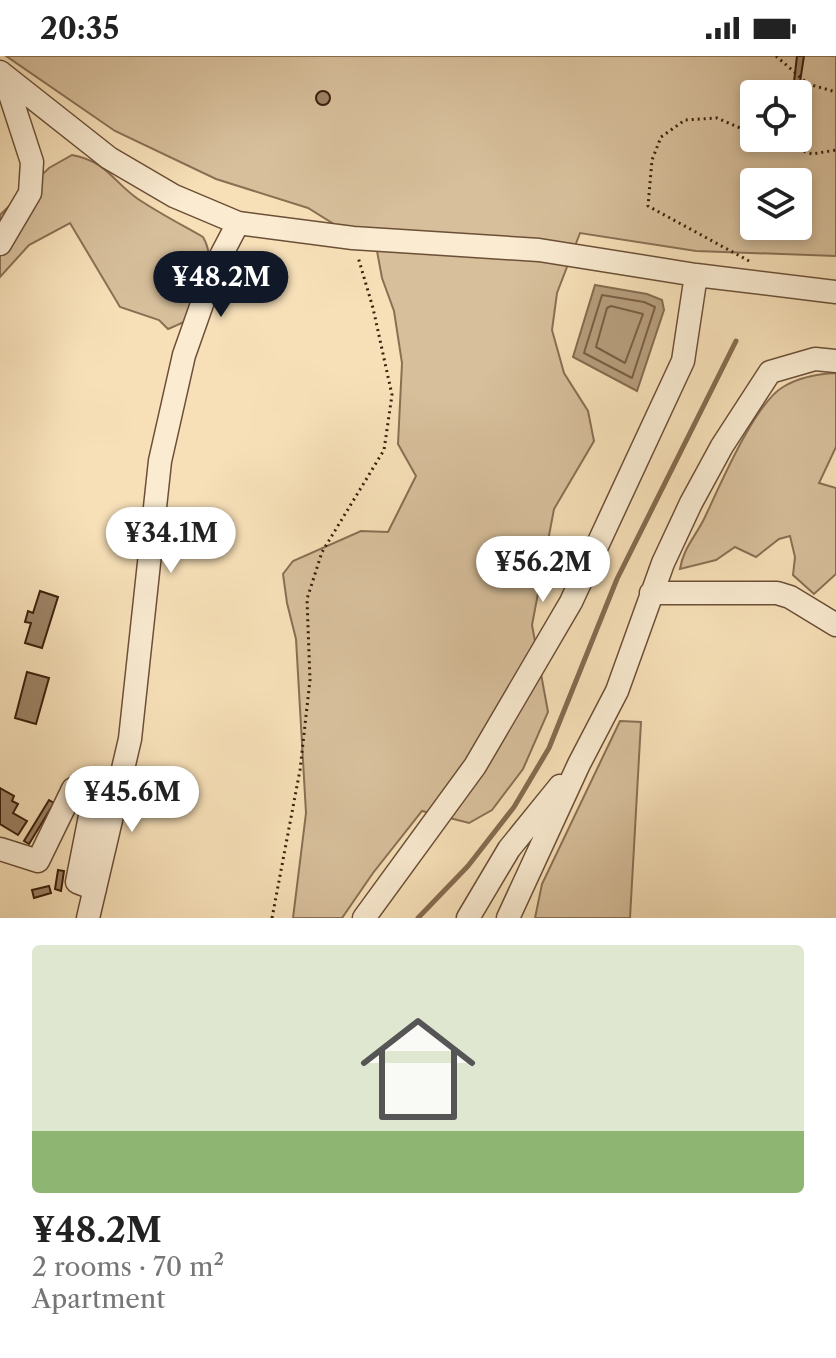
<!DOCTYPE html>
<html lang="en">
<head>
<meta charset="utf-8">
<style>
	:root { --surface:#fff; --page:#f6f6f6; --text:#222; --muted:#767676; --line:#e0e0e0; --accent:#111827 }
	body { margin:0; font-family:"Libre Caslon Text",serif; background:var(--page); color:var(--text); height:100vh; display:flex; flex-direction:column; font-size:30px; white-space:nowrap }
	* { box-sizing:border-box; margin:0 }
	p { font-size:26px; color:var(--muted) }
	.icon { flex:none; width:44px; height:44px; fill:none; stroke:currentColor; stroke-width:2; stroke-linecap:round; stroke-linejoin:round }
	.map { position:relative; height:862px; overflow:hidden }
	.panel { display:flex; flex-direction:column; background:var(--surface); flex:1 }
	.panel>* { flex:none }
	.tools { position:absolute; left:740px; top:24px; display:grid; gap:16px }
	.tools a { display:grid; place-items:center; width:72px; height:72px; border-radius:8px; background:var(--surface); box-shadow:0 4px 12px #0003; font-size:40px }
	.price { position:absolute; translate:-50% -68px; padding:0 18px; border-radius:28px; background:#fff; color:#222; font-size:26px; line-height:52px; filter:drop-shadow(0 2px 4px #0008) }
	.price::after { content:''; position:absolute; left:50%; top:48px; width:24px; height:18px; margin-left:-12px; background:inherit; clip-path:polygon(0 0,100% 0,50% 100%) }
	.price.active { background:var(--accent); color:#fff }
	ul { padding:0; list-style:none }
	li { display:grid; align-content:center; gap:16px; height:424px; padding:0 32px }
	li+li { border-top:2px solid var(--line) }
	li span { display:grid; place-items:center; height:248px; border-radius:8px; color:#555 }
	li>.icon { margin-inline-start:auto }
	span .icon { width:144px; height:144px; fill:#fffc; stroke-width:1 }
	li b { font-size:34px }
	.status { display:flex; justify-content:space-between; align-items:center; height:56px; padding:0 40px; background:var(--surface); direction:ltr }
	.status svg { height:22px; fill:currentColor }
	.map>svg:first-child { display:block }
	.green { fill:#d7bf9b; stroke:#8a6f53; stroke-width:2; fill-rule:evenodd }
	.water { fill:#b79e7d; stroke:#866b4f; stroke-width:2 }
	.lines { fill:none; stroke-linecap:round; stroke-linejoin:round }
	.shore { stroke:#7a5e44; stroke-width:2 }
	.stream { stroke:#866b4f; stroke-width:5 }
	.building { fill:#9d8365; stroke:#3c1f0b; stroke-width:2 }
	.minor-casing { stroke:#6b4f36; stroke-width:25 }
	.path { stroke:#3c1f0b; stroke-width:3; stroke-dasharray:2 4; stroke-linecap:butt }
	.minor { stroke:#faebd1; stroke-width:22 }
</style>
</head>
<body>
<div class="status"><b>20:35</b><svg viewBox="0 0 49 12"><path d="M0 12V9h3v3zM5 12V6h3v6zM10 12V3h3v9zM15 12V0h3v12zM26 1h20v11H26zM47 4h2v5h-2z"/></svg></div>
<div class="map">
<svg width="836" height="862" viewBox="0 0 836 862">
	<rect width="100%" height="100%" fill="#f7e0b8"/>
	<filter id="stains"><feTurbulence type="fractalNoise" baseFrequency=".0025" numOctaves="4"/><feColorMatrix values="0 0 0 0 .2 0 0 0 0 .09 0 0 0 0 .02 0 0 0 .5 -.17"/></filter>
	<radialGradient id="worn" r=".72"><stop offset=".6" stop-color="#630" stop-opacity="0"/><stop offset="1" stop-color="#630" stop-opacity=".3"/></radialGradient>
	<path class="green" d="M6,0h830v200l-140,-5 -116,-18 -23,60 -5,37 12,43 24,38 6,30 -40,68 -22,116 16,87 -25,57 -31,41 -23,13 -47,-12 -49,62 -31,45h-49l13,-105 -10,-174 -9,-36 -4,-29 10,-13 68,-30 27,1 28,-56 -18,-32 4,-81 -8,-52 -12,-33 -5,-27 -69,-43 -92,-29 -101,-48zM754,38h44v44h-44zM754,126h44v44h-44z
		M72,99c36,7 40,26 66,44 21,14 44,26 65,38 13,22 4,60 -12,80 -5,5 -16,9 -23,12l-9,-9 -39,-13 -50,-84 -41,22 -29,32v-62l49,-47z
		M836,317v74l-17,36 17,5v86l-22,20 -21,-19 2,-18 -5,-21 -11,3 -23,18 -21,-10 -19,13 -36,9c3,-20 15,-32 24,-50 15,-31 50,-115 79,-132 16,-10 34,-13 53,-14z
		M620,665l21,1 -11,196h-95l7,-34z"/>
	<path class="water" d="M595,229l52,9 15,6 2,10 -27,81 -64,-34z"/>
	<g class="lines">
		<path class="shore" d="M602,239l42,7 11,5 -23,71 -48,-25z
			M611,250l32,8 -18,49 -29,-16 11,-39z"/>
		<path class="stream" d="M418,862l50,-52 46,-59 35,-59 68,-169 119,-238"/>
	</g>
	<path class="building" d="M797,0h7l-4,26h-6z
		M316 42a7 7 0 1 1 14 0a7 7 0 1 1-14 0Z
		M40,535l18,6 -16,51 -17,-5 6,-20 -6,-1 3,-11 5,2z
		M27,616l22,6 -13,46 -21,-6z
		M0,732l14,8 -2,5 6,3 -5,9 14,8 -9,14 -18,-11z
		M49,744l5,3 -25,41 -5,-3z
		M58,814l6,1 -3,20 -6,-2z
		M49,830l2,7 -17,5 -2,-8z"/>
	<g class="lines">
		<g class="minor-casing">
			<path id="minor" d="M0,16l109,86 65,38 64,27 115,15 186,12 157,25 140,17
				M0,188l30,-51 2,-31 -28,-86
				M651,537h126l13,4 46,28
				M0,793l38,12 35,-72 21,7 -17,86 18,7
				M88,862l42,-179 30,-278 24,-106 31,-88 23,-44
				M364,862l111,-152 96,-164 112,-241 13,-86
				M468,862l41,-69 51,-63
				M508,862l71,-154 38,-73 46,-128 28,-60 31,-57 48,-74 45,-13 21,2"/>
		</g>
		<path class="path" d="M776,0l32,28 28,8
			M764,82l48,16 24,-4
			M749,205l-101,-55 4,-46 9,-23 24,-17 32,-2 37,16
			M272,862l28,-148 10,-90 -3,-81 15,-47 62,-102 8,-55 -19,-87 -15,-51"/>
		<use href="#minor" class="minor"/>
	</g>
	<rect width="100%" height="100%" filter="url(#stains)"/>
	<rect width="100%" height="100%" fill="url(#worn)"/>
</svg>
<div class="tools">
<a><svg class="icon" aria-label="locate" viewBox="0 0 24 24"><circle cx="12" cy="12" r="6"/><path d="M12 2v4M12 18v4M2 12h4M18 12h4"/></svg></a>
<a><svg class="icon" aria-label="layers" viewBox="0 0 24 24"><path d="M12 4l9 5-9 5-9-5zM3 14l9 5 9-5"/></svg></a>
</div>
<b class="price active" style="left:221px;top:263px">¥48.2M</b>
<b class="price" style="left:171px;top:519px">¥34.1M</b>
<b class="price" style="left:543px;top:548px">¥56.2M</b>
<b class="price" style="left:132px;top:778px">¥45.6M</b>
</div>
<section class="panel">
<ul>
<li><span style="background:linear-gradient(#dfe7d0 75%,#8fb573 0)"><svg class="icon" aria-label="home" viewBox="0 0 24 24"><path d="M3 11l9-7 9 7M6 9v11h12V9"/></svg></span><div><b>¥48.2M</b><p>2 rooms · 70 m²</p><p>Apartment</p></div></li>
</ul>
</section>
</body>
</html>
